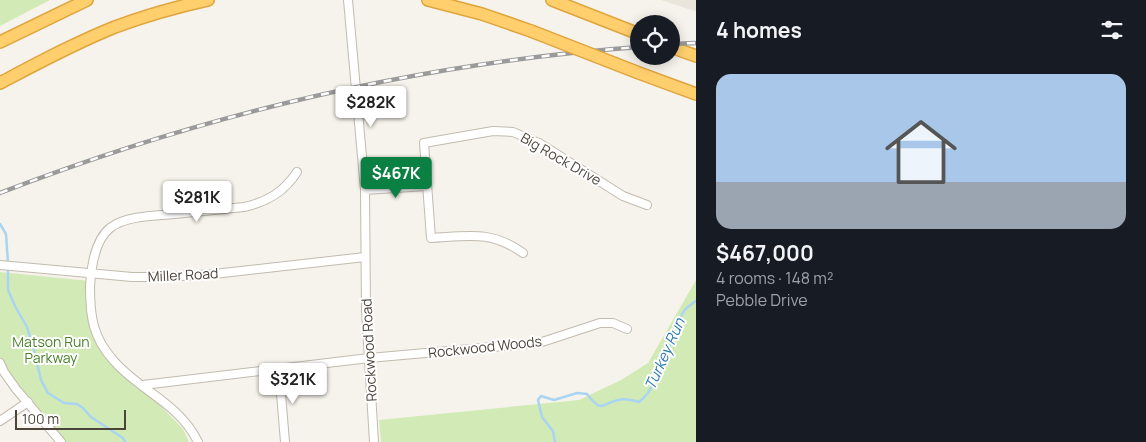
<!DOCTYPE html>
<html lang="en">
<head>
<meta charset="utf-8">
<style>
	:root { --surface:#171b24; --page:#242831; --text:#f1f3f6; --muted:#9ea1a6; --accent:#0b8043 }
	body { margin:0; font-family:Manrope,sans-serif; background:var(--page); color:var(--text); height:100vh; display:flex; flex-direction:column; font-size:19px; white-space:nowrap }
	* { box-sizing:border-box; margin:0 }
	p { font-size:16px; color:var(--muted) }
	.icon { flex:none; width:28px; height:28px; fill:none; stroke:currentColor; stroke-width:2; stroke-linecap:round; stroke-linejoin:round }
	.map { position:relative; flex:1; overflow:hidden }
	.drawer { display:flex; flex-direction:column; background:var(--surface); width:450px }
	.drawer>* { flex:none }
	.buttons { position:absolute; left:630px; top:15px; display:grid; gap:10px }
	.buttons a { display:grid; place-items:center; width:50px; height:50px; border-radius:50%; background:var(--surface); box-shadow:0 2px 12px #0003; font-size:25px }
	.scale { position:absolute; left:15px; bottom:12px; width:111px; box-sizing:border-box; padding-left:5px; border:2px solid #4b4439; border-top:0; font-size:14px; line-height:18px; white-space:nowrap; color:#4b4439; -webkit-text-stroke:4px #fff; paint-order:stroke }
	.price { position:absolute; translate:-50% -42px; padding:0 11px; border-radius:5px; background:#fff; color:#222; font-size:16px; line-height:32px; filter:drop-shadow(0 1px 2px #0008) }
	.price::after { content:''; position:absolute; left:50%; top:30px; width:15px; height:11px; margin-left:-8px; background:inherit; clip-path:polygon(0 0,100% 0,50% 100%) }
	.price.selected { background:var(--accent); color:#fff }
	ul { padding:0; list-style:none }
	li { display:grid; align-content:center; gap:10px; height:265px; padding:0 20px }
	li span { display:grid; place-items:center; height:155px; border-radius:15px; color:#555 }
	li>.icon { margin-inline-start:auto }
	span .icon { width:90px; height:90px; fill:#fffc; stroke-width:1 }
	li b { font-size:21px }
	h2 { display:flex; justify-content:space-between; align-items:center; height:60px; padding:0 20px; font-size:21px }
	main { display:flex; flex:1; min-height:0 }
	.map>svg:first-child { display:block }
	.residential { fill:#eae5da }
	.green { fill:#d2eab5 }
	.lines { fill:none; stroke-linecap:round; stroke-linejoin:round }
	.stream { stroke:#a9d4f2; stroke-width:2.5 }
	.minor-casing { stroke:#c2bbae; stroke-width:10 }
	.highway-casing { stroke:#e0a43c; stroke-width:14 }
	.minor { stroke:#fff; stroke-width:8 }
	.highway { stroke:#ffcf6e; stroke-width:11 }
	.rail-casing { stroke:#9a9a9a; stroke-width:4.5 }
	.rail { stroke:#fff; stroke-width:2.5; stroke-dasharray:8; stroke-linecap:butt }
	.highway-bridge-casing { stroke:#e0a43c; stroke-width:14; stroke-linecap:butt }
	.highway-bridge { stroke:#ffcf6e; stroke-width:11 }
	.labels { text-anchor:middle; stroke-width:4; stroke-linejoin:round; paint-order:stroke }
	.street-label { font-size:14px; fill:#4b4439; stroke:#fff }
	.park-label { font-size:14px; fill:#4a7f2a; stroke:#fff }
	.water-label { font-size:15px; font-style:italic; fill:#2e7ab2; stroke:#fff }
</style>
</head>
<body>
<main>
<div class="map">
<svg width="696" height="442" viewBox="0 0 696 442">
	<rect width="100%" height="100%" fill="#f6f3ec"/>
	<path class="residential" d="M661,0h35v11l-5,-1z"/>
	<path class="green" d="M0,0h50l-50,26z
		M0,272l90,9v29l14,38 79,81 6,13h-127l-34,-40 -28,-41z
		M696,280v162h-315l-2,-22 200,-20 42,-20 27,-17z"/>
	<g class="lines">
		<path class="stream" d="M0,224l6,10 2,29
			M8,269v21l7,16 12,21 7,23 7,30 7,13 16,10 13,1 6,4 8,9 32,21 2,4
			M555,442l-2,-11 -11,-14 -4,-17 3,-4 13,4 23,-7 10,1c16,20 13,10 31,6 7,-2 14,0 21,2 21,-15 32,-68 45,-91 3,-4 8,-7 12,-10"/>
		<g class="minor-casing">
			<path id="minor" d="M348,0l17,190 1,120 8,132
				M365,190l61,-4
				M523,253c-32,-23 -55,-17 -92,-15l-7,-95 69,-12 20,1 26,11 84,53 24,9
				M0,265l132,12h32l50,-3 151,-17
				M0,363l4,9 12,17 45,53
				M279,369l6,73
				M143,385l226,-27 170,-15 61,-20h13l14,6
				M0,421l28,-19
				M198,442c-19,-39 -58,-51 -84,-81 -21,-23 -24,-44 -24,-74 1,-18 5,-47 20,-59 17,-14 53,-12 74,-15 20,-2 40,-4 60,-6 23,-5 40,-15 53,-35"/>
		</g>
		<g class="highway-casing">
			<path id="highway" d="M428,0l54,14 49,17
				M552,0l87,34
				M0,42l87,-42
				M671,47l25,9
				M639,73l57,21
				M0,83c38,-20 75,-40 115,-56 30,-11 61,-20 93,-27"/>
		</g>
		<use href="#minor" class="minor"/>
		<use href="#highway" class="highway"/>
		<g class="rail-casing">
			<path id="rail" d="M671,44l25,-1
				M0,193c205,-79 419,-130 639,-146"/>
		</g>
		<use href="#rail" class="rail"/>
		<g class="highway-bridge-casing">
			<path id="highway-bridge" d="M531,31l108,42"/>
		</g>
		<use href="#highway-bridge" class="highway-bridge"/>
	</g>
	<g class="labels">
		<g class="street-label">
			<text transform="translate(561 159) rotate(30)" y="5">Big Rock Drive</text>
			<text transform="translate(183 275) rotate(-3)" y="5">Miller Road</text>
			<text transform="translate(485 347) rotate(-6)" y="5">Rockwood Woods</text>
			<text transform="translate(369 350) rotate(-93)" y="5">Rockwood Road</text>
		</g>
		<g class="park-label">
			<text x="51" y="347">Matson Run<tspan x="51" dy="16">Parkway</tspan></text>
		</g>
		<g class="water-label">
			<text transform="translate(665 354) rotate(-66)" y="5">Turkey Run</text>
		</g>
	</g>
</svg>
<div class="buttons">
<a><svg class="icon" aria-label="locate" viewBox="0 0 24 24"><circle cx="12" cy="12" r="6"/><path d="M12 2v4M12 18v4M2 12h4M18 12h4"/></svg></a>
</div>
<div class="scale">100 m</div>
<b class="price" style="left:371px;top:128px">$282K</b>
<b class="price selected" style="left:396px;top:199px">$467K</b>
<b class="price" style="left:197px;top:223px">$281K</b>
<b class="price" style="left:293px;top:405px">$321K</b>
</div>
<section class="drawer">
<h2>4 homes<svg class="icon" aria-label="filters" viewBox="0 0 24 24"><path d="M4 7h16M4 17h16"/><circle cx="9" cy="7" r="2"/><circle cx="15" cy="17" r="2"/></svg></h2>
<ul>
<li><span style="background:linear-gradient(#a9c7e8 70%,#9aa5b1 0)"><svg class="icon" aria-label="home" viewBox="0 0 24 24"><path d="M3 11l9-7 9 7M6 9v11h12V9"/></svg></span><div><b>$467,000</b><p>4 rooms · 148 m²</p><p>Pebble Drive</p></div></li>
</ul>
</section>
</main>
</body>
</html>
